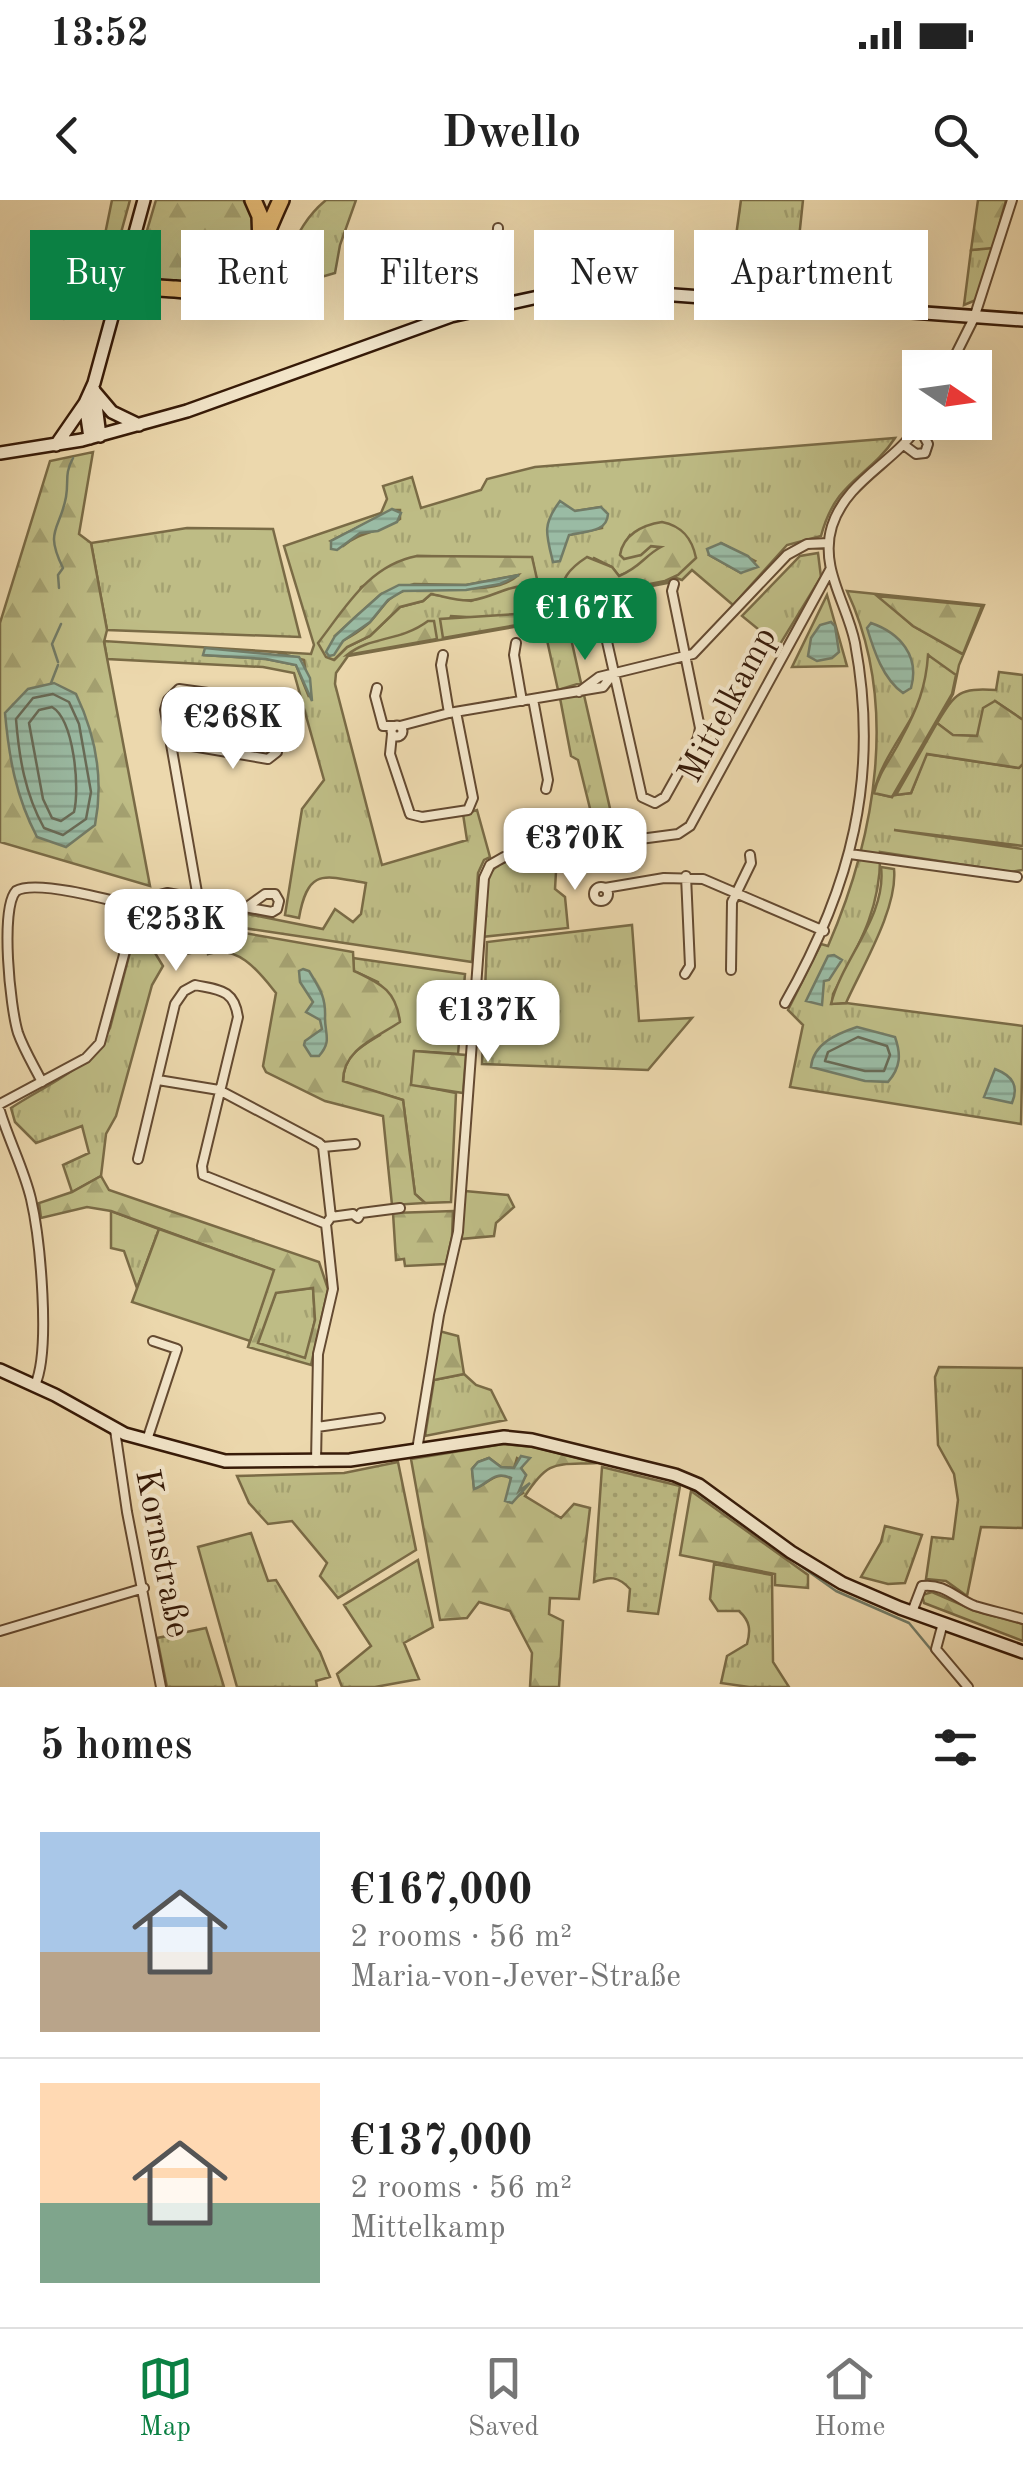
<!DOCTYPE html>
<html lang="en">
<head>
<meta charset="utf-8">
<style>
	:root { --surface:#fff; --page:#f2f2f2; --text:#222; --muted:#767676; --line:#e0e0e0; --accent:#0b8043 }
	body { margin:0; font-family:"Old Standard TT",serif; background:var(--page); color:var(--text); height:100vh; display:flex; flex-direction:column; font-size:38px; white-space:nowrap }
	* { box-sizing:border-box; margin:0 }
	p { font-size:32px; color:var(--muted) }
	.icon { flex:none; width:55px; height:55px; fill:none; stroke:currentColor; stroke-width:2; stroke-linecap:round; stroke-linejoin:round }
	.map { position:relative; height:1487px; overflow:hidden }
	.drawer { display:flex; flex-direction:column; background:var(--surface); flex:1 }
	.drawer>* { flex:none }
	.guide { position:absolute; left:30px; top:30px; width:965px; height:90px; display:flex; gap:20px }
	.needle { width:65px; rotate:103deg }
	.tools { position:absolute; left:902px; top:150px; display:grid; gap:20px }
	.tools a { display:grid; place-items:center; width:90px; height:90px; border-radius:0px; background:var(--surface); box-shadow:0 10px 40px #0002; font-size:50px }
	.price { position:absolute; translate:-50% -85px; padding:0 22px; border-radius:20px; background:#fff; color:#222; font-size:32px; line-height:65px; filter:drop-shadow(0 2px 5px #0008) }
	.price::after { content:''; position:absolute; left:50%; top:60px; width:30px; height:22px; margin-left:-15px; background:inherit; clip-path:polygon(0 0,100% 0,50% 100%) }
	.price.current { background:var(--accent); color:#fff }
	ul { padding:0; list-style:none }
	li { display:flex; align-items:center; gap:30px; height:250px; padding:0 40px }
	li+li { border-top:2px solid var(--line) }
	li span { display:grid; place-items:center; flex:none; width:280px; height:200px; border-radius:0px; color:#555 }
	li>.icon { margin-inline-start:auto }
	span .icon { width:120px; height:120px; fill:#fffc; stroke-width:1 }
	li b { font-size:42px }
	h2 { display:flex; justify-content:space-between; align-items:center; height:120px; padding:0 40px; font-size:42px }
	.pill { padding:0 35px; border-radius:0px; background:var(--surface); box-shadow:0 10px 40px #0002; font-size:35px; line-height:90px }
	.pill.current { background:var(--accent); color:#fff }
	.status { display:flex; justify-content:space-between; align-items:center; height:70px; padding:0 50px; background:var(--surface); direction:ltr }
	.status svg { height:28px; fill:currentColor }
	header { display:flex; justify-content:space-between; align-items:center; height:130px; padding:0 40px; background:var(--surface); font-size:45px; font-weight:600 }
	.menu { display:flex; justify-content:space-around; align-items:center; height:140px; border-top:2px solid var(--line); background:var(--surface); font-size:28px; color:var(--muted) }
	.menu a { display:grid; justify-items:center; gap:5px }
	.menu .current { color:var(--accent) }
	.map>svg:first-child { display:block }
	.grass { fill:url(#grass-tufts); stroke:#7a6b46; stroke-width:2.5; fill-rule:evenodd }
	.forest { fill:url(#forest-firs); stroke:#7a6b46; stroke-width:2.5; fill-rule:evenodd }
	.garden { fill:url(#garden-dots); stroke:#7a6b46; stroke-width:2.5 }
	.pitch { fill:#bebc85; stroke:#7a6b46; stroke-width:2.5 }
	.water { fill:url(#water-rules); stroke:#727b66; stroke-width:2.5 }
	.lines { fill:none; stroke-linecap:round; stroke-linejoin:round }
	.shore { stroke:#686a56; stroke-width:2.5 }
	.stream { stroke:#727b66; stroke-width:2.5 }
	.street-casing { stroke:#644a31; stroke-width:12 }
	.secondary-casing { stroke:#361a08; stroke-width:16 }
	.highway-casing { stroke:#361a08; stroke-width:20 }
	.street { stroke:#f3e6ca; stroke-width:8 }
	.secondary { stroke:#f3e6ca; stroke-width:11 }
	.highway { stroke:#e6bc76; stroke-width:15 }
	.labels { text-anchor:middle; stroke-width:8; stroke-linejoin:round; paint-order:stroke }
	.street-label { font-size:35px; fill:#361a08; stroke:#f3e6ca }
</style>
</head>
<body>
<div class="status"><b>13:52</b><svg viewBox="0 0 49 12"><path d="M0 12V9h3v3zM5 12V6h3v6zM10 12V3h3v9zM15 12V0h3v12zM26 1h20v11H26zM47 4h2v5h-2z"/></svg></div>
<header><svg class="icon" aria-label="back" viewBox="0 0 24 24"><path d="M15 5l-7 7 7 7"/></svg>Dwello<svg class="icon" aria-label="search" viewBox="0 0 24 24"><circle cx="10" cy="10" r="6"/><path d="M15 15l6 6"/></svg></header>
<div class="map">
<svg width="1023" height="1487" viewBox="0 0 1023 1487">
	<defs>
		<pattern id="grass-tufts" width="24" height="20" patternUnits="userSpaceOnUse" patternTransform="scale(2.5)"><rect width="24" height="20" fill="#bebc85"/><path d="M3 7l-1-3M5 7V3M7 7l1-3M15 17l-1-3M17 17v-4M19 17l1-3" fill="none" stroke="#a4a171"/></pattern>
		<pattern id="forest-firs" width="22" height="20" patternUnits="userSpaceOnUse" patternTransform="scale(2.5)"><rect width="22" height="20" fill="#bebc85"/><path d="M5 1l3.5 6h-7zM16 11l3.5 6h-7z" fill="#a4a171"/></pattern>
		<pattern id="garden-dots" width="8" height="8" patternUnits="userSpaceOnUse" patternTransform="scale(2.5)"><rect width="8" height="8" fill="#bebc85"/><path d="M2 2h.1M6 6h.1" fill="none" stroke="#a4a171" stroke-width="1.8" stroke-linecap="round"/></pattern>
		<pattern id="water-rules" width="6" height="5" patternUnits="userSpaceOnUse" patternTransform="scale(2.5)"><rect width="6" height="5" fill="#9abba4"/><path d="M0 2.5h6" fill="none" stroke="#85a08c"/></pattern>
	</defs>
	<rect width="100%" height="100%" fill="#ecd8ad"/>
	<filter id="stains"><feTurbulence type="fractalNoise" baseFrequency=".002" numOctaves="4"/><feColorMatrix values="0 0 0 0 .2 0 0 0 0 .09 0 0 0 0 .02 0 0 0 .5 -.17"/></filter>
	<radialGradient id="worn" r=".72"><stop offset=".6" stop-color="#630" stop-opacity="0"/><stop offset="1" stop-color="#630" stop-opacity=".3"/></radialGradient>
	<path class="grass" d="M112,0h18l-14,51 -4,5 -28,8 -7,11 -14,45 14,-64 10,1 15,-8z
		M326,0h30l-16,45 -5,28 -69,20c25,-33 27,-66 60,-93z
		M741,0h62l-5,48 -40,-3 -3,29 -24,-2z
		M994,47l-18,53 -12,5 7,-55z
		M895,238c-26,40 -59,41 -74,98l-34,9 -54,60 -41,-35 -10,10 -9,-3 -6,6 -104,20 18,80 -23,7 -15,-68 -195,34 -12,17 -1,11 47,181 85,-25 -4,-26 14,-4 13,47 -6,3 -6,13 -6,89 -269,-40 -1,-17 121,24 12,-20 18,13 8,-8 5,-31c-42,-7 -58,-16 -67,35l-14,-3 17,-106 22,-29 -30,-107 -31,-6 -156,-8 -3,-18 207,13 3,-9 -30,-99 97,-33 6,-14 -4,-13 29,-9 9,31 60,-18 6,-11 48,-12zM601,307l1,21 -33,7 6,-24zM392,310h8v9c-19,13 -40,12 -57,27l-12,-5zM630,335l65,23 -30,23 -102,19 31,-42 18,9 7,9 19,-8 24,-20 -11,-2 -11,9 -15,-11zM721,343l34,18 -14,12 -32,-18zM417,356l115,2 6,29h-26l-41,14 -40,-7 -8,7 -23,6 -30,29 -23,11 -13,13 27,-73zM532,413l11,7 -100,18 8,-22 32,2zM223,449l53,3 28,8 5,37 -13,-32 -30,-6 -63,-4z
		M187,328l86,1 27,108 -193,-7 -16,-87z
		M818,353l3,24 -42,69 -37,-30 58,-60z
		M847,391l137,14 -25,60 -6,29 -58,101 16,-2 15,-39 92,14 5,-4v82l-129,-16 129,19v21l-13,2 -130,-20c2,55 -22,95 -47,142l-1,10 14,-1 177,23 -2,98 -231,-37 13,-62 -15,-15 33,-66 7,2c48,-111 71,-243 19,-355zM879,396l102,10 1,1 -20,47 -49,-28zM929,456l23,38 -60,103 -18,-4c6,-33 36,-66 49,-98 5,-12 4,-27 6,-39z
		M827,395l20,71 -55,1z
		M999,472l24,3v45l-28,-19 -18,35 -25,-1 -15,-12c19,-31 22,-35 59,-33z
		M584,495l33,144 -19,2 -20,-81 -7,-4 -11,-58z
		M557,655l-2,34 10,8 3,31 -87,9c6,-74 -1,-76 76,-82z
		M168,699l30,6 6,45 -23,5 -10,-16 -16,14 8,13 -11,19 -36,131 -10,18 -5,42 -29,16 -9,-27 26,-12 -7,-27 -46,17 -21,-21 -4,-14c36,-24 81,-40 99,-80l32,-121z
		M632,725l7,96 53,-3 -44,52 -166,-6 5,-122z
		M353,758l112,16 -7,80 -43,-3 -4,33 45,9 -5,109 -26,1 -10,-9 -12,-94 -60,-18c0,-26 17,-35 37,-47l-2,-53 -24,-11z
		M111,1011l48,18 -22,59 -13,-37 -13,-3z
		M313,1088l2,32 -9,39 -49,-16 19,-51z
		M939,1167l84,1v160l-42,-1 -14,69 -21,-15 -20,-2 6,-42 21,2 5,-39 -4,-26 -16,-29 -3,-68z
		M464,1174l12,11 15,5 15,30 -81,16 9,-56z
		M398,1262l18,88 -78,48 -18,-22 7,-13 -35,-42 -24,3 -19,-21 -12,-27 107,-3z
		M885,1326l37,9 -17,48 -17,1 -27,-7 20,-35z
		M251,1333l17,48 8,-1 44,72 10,25 -14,4 1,6h-80l-39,-140z
		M418,1360l15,67 -29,16 15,36 -44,8h-33l-5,-13 34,-28 -27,-41z
		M714,1364l58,11 1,87 16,25h-40l-28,-4 6,-27 20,-12c4,-14 3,-23 -8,-33h-21l-8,-12z
		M206,1428l18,59h-57l-10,-49z"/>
	<path class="forest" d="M156,0h87c51,70 -73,112 -105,61z
		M978,0h28l-13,48 -22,2z
		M93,252l-14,82 12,9 16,87 -3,12 46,244 -150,-44v-219l50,-162z
		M662,322c20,4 30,16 34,36l-18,17 -13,6 -102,20c-5,-21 7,-33 24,-44l25,10 7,9c22,-9 25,-20 42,-29l-10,-1 -10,9 -17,4 -4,-4c3,-20 22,-30 42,-33z
		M417,356l115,1 7,31c-25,-8 -43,9 -66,12 -13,2 -30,-4 -42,-6l-8,7 -23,6 -30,29 -23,11 -13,13 -8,-3 -8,-14c28,-36 51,-78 99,-87zM518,375c-26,25 -84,5 -115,16 -17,6 -22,20 -34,32 -8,7 -17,13 -27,18l-7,-5 46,-42 33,-10 52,1z
		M877,396l105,10 -19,48 -50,-28z
		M532,413l13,7 -102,18 -3,-19z
		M428,421h6l3,18 -90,16c23,-19 53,-13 81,-34z
		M928,455l28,20 -4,19 -60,103 -18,-4c5,-22 18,-35 28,-56 15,-28 24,-50 26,-82z
		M995,501l28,19v44l-4,4 -92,-14 -16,39 -15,2 41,-72 16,12 24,1 6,-28z
		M881,667l13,2c4,39 -32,98 -48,134l-15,1c11,-45 56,-88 50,-137z
		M204,726l149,26 1,19c27,13 42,19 46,51 -24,16 -57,27 -57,59l60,19 12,94 10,9 -33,2 -9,-89 -58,-15 -59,-29 -3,-6 13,-73c-17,-21 -37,-49 -68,-39z
		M414,851l52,4 -3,38 -52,-8z
		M101,976l8,14 210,72 9,27 -17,76 -63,-18 25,-77 -162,-59 -24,-4 -46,11 -2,-15 33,-11zM313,1088l2,32 -10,38 -47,-15 18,-50z
		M465,991l43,4 6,12 -18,16 -2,13 -34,3z
		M453,1011l-1,26 -6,27 -41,2 -1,-7 -8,1 -3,-47z
		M439,1131l19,5 6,38 -35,7z
		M503,1244l31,3 63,16c-42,2 -48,-4 -72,33l36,22 13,-14 16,4 -11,91 -29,-1 -1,16 14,7 -4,66h-29l2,-34 -22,-42 -31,-9 -12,16 -27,2 -29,-161zM489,1258l12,9 13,1 3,-10 7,4 -3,7 5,6 -8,13 5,5 -7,4 -7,-3 2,-16c-18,-8 -22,7 -37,10l-2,-19 6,-7z
		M691,1291l117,84v13l-33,-3v-11l-95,-19z
		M932,1392l44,19 47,13v17l-99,-38 -2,-8z"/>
	<path class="garden" d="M602,1267l78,19 -22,128 -30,-3 2,-22c-12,-13 -20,-13 -36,-7z"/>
	<path class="pitch" d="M159,1029l115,41 -24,71 -118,-39z"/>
	<path class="water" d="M560,301l15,10 26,-4 7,7c-1,19 -23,17 -39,21l-9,26 -7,1c-7,-28 -11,-37 7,-61z
		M392,309l9,4 -4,9 -19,9 -18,2 -23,17 -6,-1v-8z
		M721,343l27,13 10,11 -17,6 -32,-18 -2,-6z
		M519,375l-19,9 -34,6 -63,1 -15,9 -18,22 -27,19 -9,14 -5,1 -3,-4 9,-16 18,-17 28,-25 18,-9h67z
		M831,422l4,4 4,26 -7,6 -15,3 -9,-5 3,-18 9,-13z
		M871,423c29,10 49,33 40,65l-8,5c-20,-14 -29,-42 -36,-65z
		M205,448l94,9 11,21 2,23 -16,-36 -30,-6 -63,-4z
		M54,483l22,11c20,42 28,85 19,131l-29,22 -29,-10c-21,-40 -28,-79 -32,-124l23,-24z
		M834,755l8,5 -13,20 -5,1 -2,24 -16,-4 22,-45z
		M303,769l6,2c11,18 17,26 16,47 0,17 7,23 -6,38h-8l-7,-11 1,-4 17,-12 -2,-9 -14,-8 7,-10 -13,-20 -1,-11z
		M857,827l38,10c6,17 6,30 -7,45l-23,-1 -54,-14c2,-23 25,-33 46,-40z
		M995,869c18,7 24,17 17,34l-28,-6z
		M521,1256l9,2 -9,10 5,7 -7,16 11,-8 -18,20 -7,-2 6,-23c-18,-8 -22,6 -37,11l-2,-20 6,-7 11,-4 12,9 13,1z"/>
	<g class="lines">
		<path class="shore" d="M53,494l16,8 10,22 12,68 -5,27 -23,16 -19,-7c-19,-34 -25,-71 -28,-109l17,-21z
			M52,507c22,13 28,81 22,105l-13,9 -9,-3 -9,-19 -14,-76 10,-13z
			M858,837l29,9 3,9 -6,16h-19l-40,-10 3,-9z"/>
		<path class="stream" d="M59,388l-1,-13 5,-7c-19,-38 -3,-38 3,-71 3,-17 -2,-22 7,-39
			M58,462l-6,-18 9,-20
			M51,483l7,-18
			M415,1256l27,-4
			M633,1271l41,10
			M688,1286l148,105 73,32 53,64"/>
		<g class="street-casing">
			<path id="street" d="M495,105l3,-77
				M949,168l25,-50 38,-118
				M904,245l12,9 9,-1 3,-9 -9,-17
				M603,402l-2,13 41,182 13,6 10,-6 33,-59 2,-10 -28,-137 2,-7
				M516,443l-2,12 8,46
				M443,455l-2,10 8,48
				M377,488l-2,8 8,30h11
				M579,492l20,-15 94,-23 94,-99 20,-11 22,-1
				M533,499l15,81 -2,9
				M391.5 531a5.5 5.5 0 1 1 11 0a5.5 5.5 0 1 1-11 0Z
				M400,526l49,-13 154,-26 11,-14
				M392,534l-2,20 20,60 12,3 46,-7 5,-12 -17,-86
				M173,546h19l76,13 9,-7 -18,-52 -80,-11 -11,11 -3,10 33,188
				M850,654l167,23
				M594 694a7 7 0 1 1 14 0a7 7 0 1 1-14 0Z
				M605,688l59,-10 39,1 121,52
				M731,770l1,-68 19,-39 -1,-8
				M685,774l5,-8 -4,-90
				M785,803c66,-116 95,-226 70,-360 -8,-40 -36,-75 -23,-117 15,-47 65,-64 89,-104
				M158,880l61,10 100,53 4,4 8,70
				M42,882c-8,-16 -18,-32 -24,-49 -8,-26 -18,-125 -2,-142 20,-12 98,10 121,16
				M0,904l86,-46 14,-15 37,-136 15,-10 15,-4 105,19 5,-3 2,-8 -4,-7h-10l-18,13
				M0,911c9,30 24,58 31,88 9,39 20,151 4,186
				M323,947l32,-3
				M138,959l37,-155 9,-13 11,-6c24,5 39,4 43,32l-36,149 1,9 123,49
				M317,1227l63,-9
				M115,1230l12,82 34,175
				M147,1240l30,-91 -24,-8
				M417,1250l22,-135 19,-83 26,-354 6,-13 14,-8 174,-23 12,-8 140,-256
				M316,1262l2,-108 15,-65 -7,-65 5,-7 22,-3 5,4 3,-5 39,-5
				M912,1412l10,-26c23,-3 34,13 53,20 16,5 32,8 48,13
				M943,1423l-7,26 32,38
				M0,1431l144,-43"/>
		</g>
		<g class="secondary-casing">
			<path id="secondary" d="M94,190l6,46
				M95,192l17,20 27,13
				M85,203l5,35
				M56,245l29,-42 9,-20 50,-183
				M0,253l82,-13 105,-29 264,-95 87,-19 81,-6 404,29
				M0,1170l55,25 70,39 100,27 125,-1 154,-23 28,3 143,35 24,10 92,67 51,31 58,25 123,44"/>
		</g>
		<g class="highway-casing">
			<path id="highway" d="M253,0l7,16 1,29
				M124,76c13,14 33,11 51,13 77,9 79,-32 106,-89
				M116,106l34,-18"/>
		</g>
		<use href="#street" class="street"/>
		<use href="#secondary" class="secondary"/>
		<use href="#highway" class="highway"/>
	</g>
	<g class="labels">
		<g class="street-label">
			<text transform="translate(726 504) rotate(-62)" y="12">Mittelkamp</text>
			<text transform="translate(164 1353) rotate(79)" y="12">Kornstraße</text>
		</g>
	</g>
	<rect width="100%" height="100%" filter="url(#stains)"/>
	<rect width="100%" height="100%" fill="url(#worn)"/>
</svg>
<div class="tools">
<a><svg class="needle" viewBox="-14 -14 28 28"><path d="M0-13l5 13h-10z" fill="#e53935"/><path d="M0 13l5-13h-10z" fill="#767676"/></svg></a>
</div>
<b class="price current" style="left:585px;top:463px">€167K</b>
<b class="price" style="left:233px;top:572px">€268K</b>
<b class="price" style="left:575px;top:693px">€370K</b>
<b class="price" style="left:176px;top:774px">€253K</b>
<b class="price" style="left:488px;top:865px">€137K</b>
<div class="guide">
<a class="pill current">Buy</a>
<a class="pill">Rent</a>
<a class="pill">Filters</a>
<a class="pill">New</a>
<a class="pill">Apartment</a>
</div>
</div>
<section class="drawer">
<h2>5 homes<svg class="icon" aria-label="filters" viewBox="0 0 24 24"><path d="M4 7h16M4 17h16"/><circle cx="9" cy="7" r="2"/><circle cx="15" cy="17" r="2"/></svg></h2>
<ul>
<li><span style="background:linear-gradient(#a9c7e8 60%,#b9a48a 0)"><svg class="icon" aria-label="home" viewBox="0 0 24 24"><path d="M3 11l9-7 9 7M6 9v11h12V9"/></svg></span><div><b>€167,000</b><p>2 rooms · 56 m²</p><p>Maria-von-Jever-Straße</p></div></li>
<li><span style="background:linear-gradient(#ffd9b3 60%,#7fa58c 0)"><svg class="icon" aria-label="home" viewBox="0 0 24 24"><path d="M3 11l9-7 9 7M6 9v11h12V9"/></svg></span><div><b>€137,000</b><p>2 rooms · 56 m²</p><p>Mittelkamp</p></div></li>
</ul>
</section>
<nav class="menu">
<a class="current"><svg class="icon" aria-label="map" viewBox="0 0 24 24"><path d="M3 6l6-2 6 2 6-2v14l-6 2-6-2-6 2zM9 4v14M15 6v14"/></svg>Map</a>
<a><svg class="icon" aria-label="saved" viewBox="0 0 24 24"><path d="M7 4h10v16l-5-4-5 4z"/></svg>Saved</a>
<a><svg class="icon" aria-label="home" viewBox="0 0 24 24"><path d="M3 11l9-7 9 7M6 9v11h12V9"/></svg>Home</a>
</nav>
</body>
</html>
